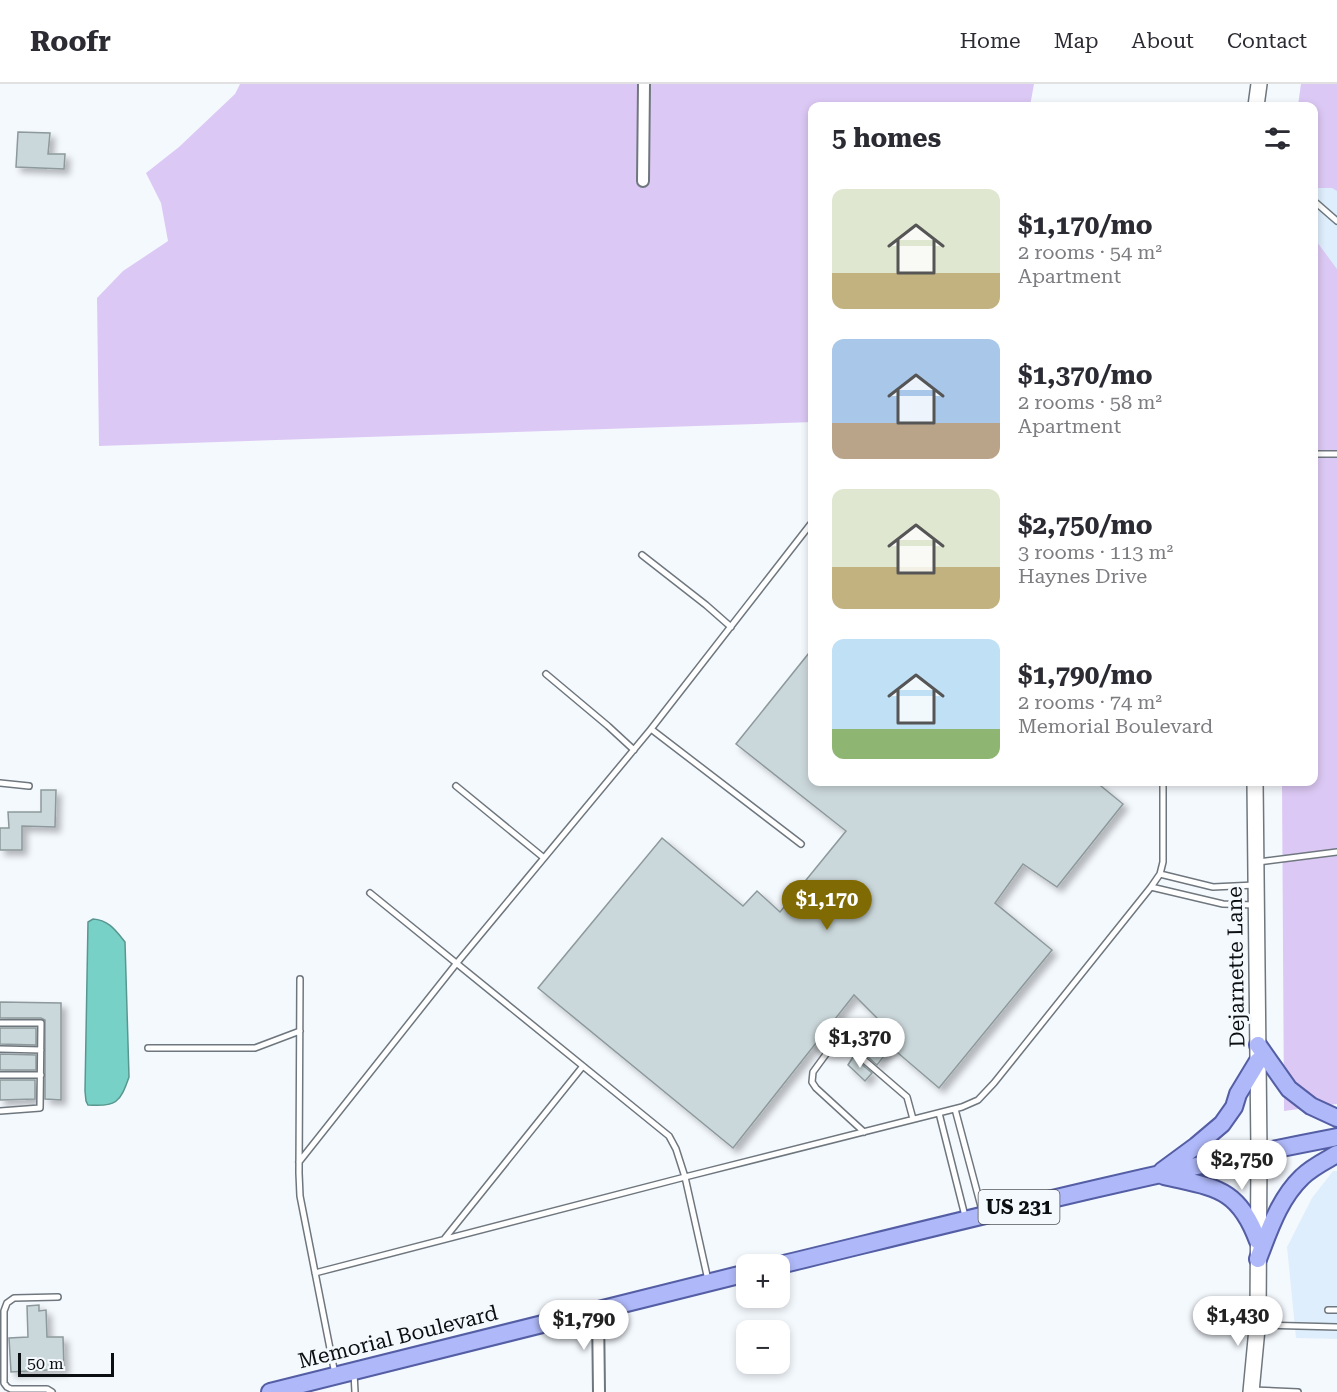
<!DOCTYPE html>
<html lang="en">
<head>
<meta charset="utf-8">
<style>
	:root { --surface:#fff; --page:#f7f7f7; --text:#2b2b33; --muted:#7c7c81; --line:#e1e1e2; --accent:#806a03 }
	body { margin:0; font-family:"Roboto Serif",serif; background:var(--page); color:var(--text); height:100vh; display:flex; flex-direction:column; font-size:22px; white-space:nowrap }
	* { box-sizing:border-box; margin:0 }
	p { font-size:20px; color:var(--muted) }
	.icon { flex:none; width:33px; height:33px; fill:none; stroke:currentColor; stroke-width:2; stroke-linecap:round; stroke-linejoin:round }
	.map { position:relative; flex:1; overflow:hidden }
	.drawer { position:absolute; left:808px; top:18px; width:510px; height:684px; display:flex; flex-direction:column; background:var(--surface); border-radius:12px; box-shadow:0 3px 9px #0003 }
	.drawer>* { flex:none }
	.controls { position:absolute; left:736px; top:1170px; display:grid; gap:12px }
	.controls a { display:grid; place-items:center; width:54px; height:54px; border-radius:12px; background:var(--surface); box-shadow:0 3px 9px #0003; font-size:30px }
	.scale { position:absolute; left:18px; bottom:15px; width:96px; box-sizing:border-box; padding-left:6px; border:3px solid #0c0f11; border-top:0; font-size:16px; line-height:21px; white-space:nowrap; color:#0c0f11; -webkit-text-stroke:4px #f4f9fe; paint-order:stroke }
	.price { position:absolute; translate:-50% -51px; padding:0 14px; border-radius:21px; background:#fff; color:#222; font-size:20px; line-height:39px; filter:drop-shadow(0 2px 3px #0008) }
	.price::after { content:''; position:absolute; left:50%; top:36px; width:18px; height:14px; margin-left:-9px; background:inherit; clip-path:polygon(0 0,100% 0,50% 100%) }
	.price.selected { background:var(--accent); color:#fff }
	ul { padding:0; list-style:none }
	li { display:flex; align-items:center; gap:18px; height:150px; padding:0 24px }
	li span { display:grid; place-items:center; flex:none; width:168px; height:120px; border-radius:12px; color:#555 }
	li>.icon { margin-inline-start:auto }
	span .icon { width:72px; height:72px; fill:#fffc; stroke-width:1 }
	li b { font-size:26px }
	h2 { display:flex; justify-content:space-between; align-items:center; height:72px; padding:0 24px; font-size:26px }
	header { display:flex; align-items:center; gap:36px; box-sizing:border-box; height:84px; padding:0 30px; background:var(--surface); border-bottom:2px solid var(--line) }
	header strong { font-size:28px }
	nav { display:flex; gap:33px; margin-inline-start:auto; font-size:21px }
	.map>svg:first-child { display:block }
	.built { fill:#dfeefc }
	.green { fill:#dcc8f4 }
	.water { fill:#78d1c6; stroke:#589790; stroke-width:1.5 }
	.building { fill:#cbd8db; stroke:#8d999c; stroke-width:1.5; filter:url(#shadow) }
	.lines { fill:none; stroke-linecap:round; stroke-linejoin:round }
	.lane-casing { stroke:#6f777e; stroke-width:8 }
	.street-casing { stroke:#6f777e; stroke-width:14 }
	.secondary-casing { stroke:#6f777e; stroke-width:18 }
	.primary-casing { stroke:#545ea4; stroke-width:20 }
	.lane { stroke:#fff; stroke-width:5 }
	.street { stroke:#fff; stroke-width:10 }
	.secondary { stroke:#fff; stroke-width:15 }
	.primary { stroke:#afb8f8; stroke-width:16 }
	.labels { text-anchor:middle; stroke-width:6; stroke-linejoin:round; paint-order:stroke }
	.shield { fill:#f4f9fe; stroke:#525558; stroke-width:1.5 }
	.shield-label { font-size:20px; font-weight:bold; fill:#0c0f11 }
	.street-label { font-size:21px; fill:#0c0f11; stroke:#f4f9fe }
</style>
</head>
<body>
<header>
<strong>Roofr</strong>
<nav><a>Home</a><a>Map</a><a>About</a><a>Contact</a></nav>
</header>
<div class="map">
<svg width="1337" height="1308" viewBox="0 0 1337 1308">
	<defs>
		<filter id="shadow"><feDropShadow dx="5" dy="5" stdDeviation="3" flood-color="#0004"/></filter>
	</defs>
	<rect width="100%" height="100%" fill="#f4f9fe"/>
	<path class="built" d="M1301,0h36v230h-23v-208h-16z
		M1333,1087h4v168l-41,-1 -9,-91 25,-49z"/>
	<path class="green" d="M240,0h794l-4,22h-217v316l-714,24 -2,-148 26,-27 45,-30 -7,-38 -15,-30 33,-26 56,-53z
		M1301,0h36v107l-5,-3h-18v-82h-16z
		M1314,150l3,8 20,27v835l-53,7 -2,-329h32z"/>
	<path class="water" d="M93,835c16,1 23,12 32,23l4,135c-9,26 -13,30 -41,28l-2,-4 -1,-10 3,-169z"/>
	<path class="building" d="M18,48l32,1 -2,21h17l-1,15 -48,-2z
		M813,564v134h283l27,22 -66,83 -34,-23 -28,39 57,47 -113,138 -48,-41 -14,18 -18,-16 21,-28 -26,-26 -121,153 -195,-160 124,-150 81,68 14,-15 23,21 66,-81 -110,-87z
		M41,706h15l-1,37 -33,-1v24h-22v-22h9l-1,-16h33z
		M0,918l61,1v97l-16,-1v-79l-4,-2h-41z
		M0,944h36v17l-36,-1z
		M0,970l36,1v15h-36z
		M853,973l19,16 -7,8 -17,-16z
		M0,996h35v19l-35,1z
		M39,1221v6l7,-1 1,27h16l1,32 -53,3 -2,-34 19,-1 -1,-31z"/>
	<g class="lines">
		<g class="lane-casing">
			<path id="lane" d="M1314,117l23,20
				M1314,370h23
				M642,471l64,50 25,22
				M546,590l62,52 26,24
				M651,645l150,115
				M0,699l29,3
				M456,702l88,72
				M1258,778l79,-10
				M1160,790l53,13 42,-2
				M1151,803l72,17 32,1
				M370,809l299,243 7,13 9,28 23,103
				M300,895l-1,194 1,23 35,178
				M0,939h41l-1,85 -40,3
				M148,964h107l45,-17
				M0,965l41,1
				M0,991h41
				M955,1025l28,105
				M939,1029l26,103
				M864,1048l-48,-44 -4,-6 1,-10 19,-26 7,-2 10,3 58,50 6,22
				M299,1078l157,-198 195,-235 162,-208
				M445,1154l138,-172
				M315,1189l370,-96 277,-70 16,-7 16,-17 157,-196 9,-13 3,-12v-80
				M1328,1226h9
				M1259,1241l78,2
				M354,1289l1,19
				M1252,1306l46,2
				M52,1308l-5,-3h-36l-4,-2 -3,-4v-72l3,-8 7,-5 44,-1"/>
		</g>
		<g class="street-casing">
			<path id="street" d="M643,97l1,-97
				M598,1226l1,82"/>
		</g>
		<g class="secondary-casing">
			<path id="secondary" d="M1256,22l3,-22
				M1251,1308l7,-74 1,-166 -4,-370"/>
		</g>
		<g class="primary-casing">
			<path id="primary" d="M1258,961l31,44 22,17 26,12
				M1162,1087l34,-25 26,-22 12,-17 4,-13 20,-33
				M1164,1092c51,12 74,11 94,65
				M1258,1175c11,-28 21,-60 44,-82 10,-10 23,-16 35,-23
				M780,1181c185,-45 370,-92 557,-128
				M270,1308l477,-119"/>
		</g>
		<use href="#lane" class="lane"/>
		<use href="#street" class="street"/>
		<use href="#secondary" class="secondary"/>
		<use href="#primary" class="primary"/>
	</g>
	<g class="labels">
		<rect class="shield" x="978.5" y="1106" width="81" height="34" rx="4.5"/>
		<g class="shield-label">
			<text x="1019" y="1130">US 231</text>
		</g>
		<g class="street-label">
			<text transform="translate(1236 883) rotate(-91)" y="7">Dejarnette Lane</text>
			<text transform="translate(398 1253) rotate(-14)" y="7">Memorial Boulevard</text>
		</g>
	</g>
</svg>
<div class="controls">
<a>+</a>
<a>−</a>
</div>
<div class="scale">50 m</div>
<b class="price selected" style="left:827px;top:847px">$1,170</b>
<b class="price" style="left:860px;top:985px">$1,370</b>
<b class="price" style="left:1242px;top:1107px">$2,750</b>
<b class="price" style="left:1238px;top:1263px">$1,430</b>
<b class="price" style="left:584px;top:1267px">$1,790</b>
<section class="drawer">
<h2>5 homes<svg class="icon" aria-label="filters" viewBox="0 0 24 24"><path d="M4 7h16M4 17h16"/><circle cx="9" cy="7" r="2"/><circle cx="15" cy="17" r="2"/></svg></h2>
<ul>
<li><span style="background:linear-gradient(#dfe7d0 70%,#c2b280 0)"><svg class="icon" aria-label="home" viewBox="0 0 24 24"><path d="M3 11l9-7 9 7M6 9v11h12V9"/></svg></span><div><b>$1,170/mo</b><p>2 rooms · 54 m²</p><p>Apartment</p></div></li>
<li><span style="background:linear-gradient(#a9c7e8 70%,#b9a48a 0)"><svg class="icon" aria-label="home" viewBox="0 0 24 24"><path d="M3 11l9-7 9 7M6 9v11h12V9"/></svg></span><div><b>$1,370/mo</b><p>2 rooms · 58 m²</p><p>Apartment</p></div></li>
<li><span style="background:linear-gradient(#dfe7d0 65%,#c2b280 0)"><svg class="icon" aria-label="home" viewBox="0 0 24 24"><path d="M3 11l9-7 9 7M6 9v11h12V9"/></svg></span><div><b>$2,750/mo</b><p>3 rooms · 113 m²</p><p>Haynes Drive</p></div></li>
<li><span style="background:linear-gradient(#bfe0f5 75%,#8fb573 0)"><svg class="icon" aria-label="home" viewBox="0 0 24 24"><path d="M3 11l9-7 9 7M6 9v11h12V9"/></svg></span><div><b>$1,790/mo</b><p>2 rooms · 74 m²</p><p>Memorial Boulevard</p></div></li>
</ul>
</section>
</div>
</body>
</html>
